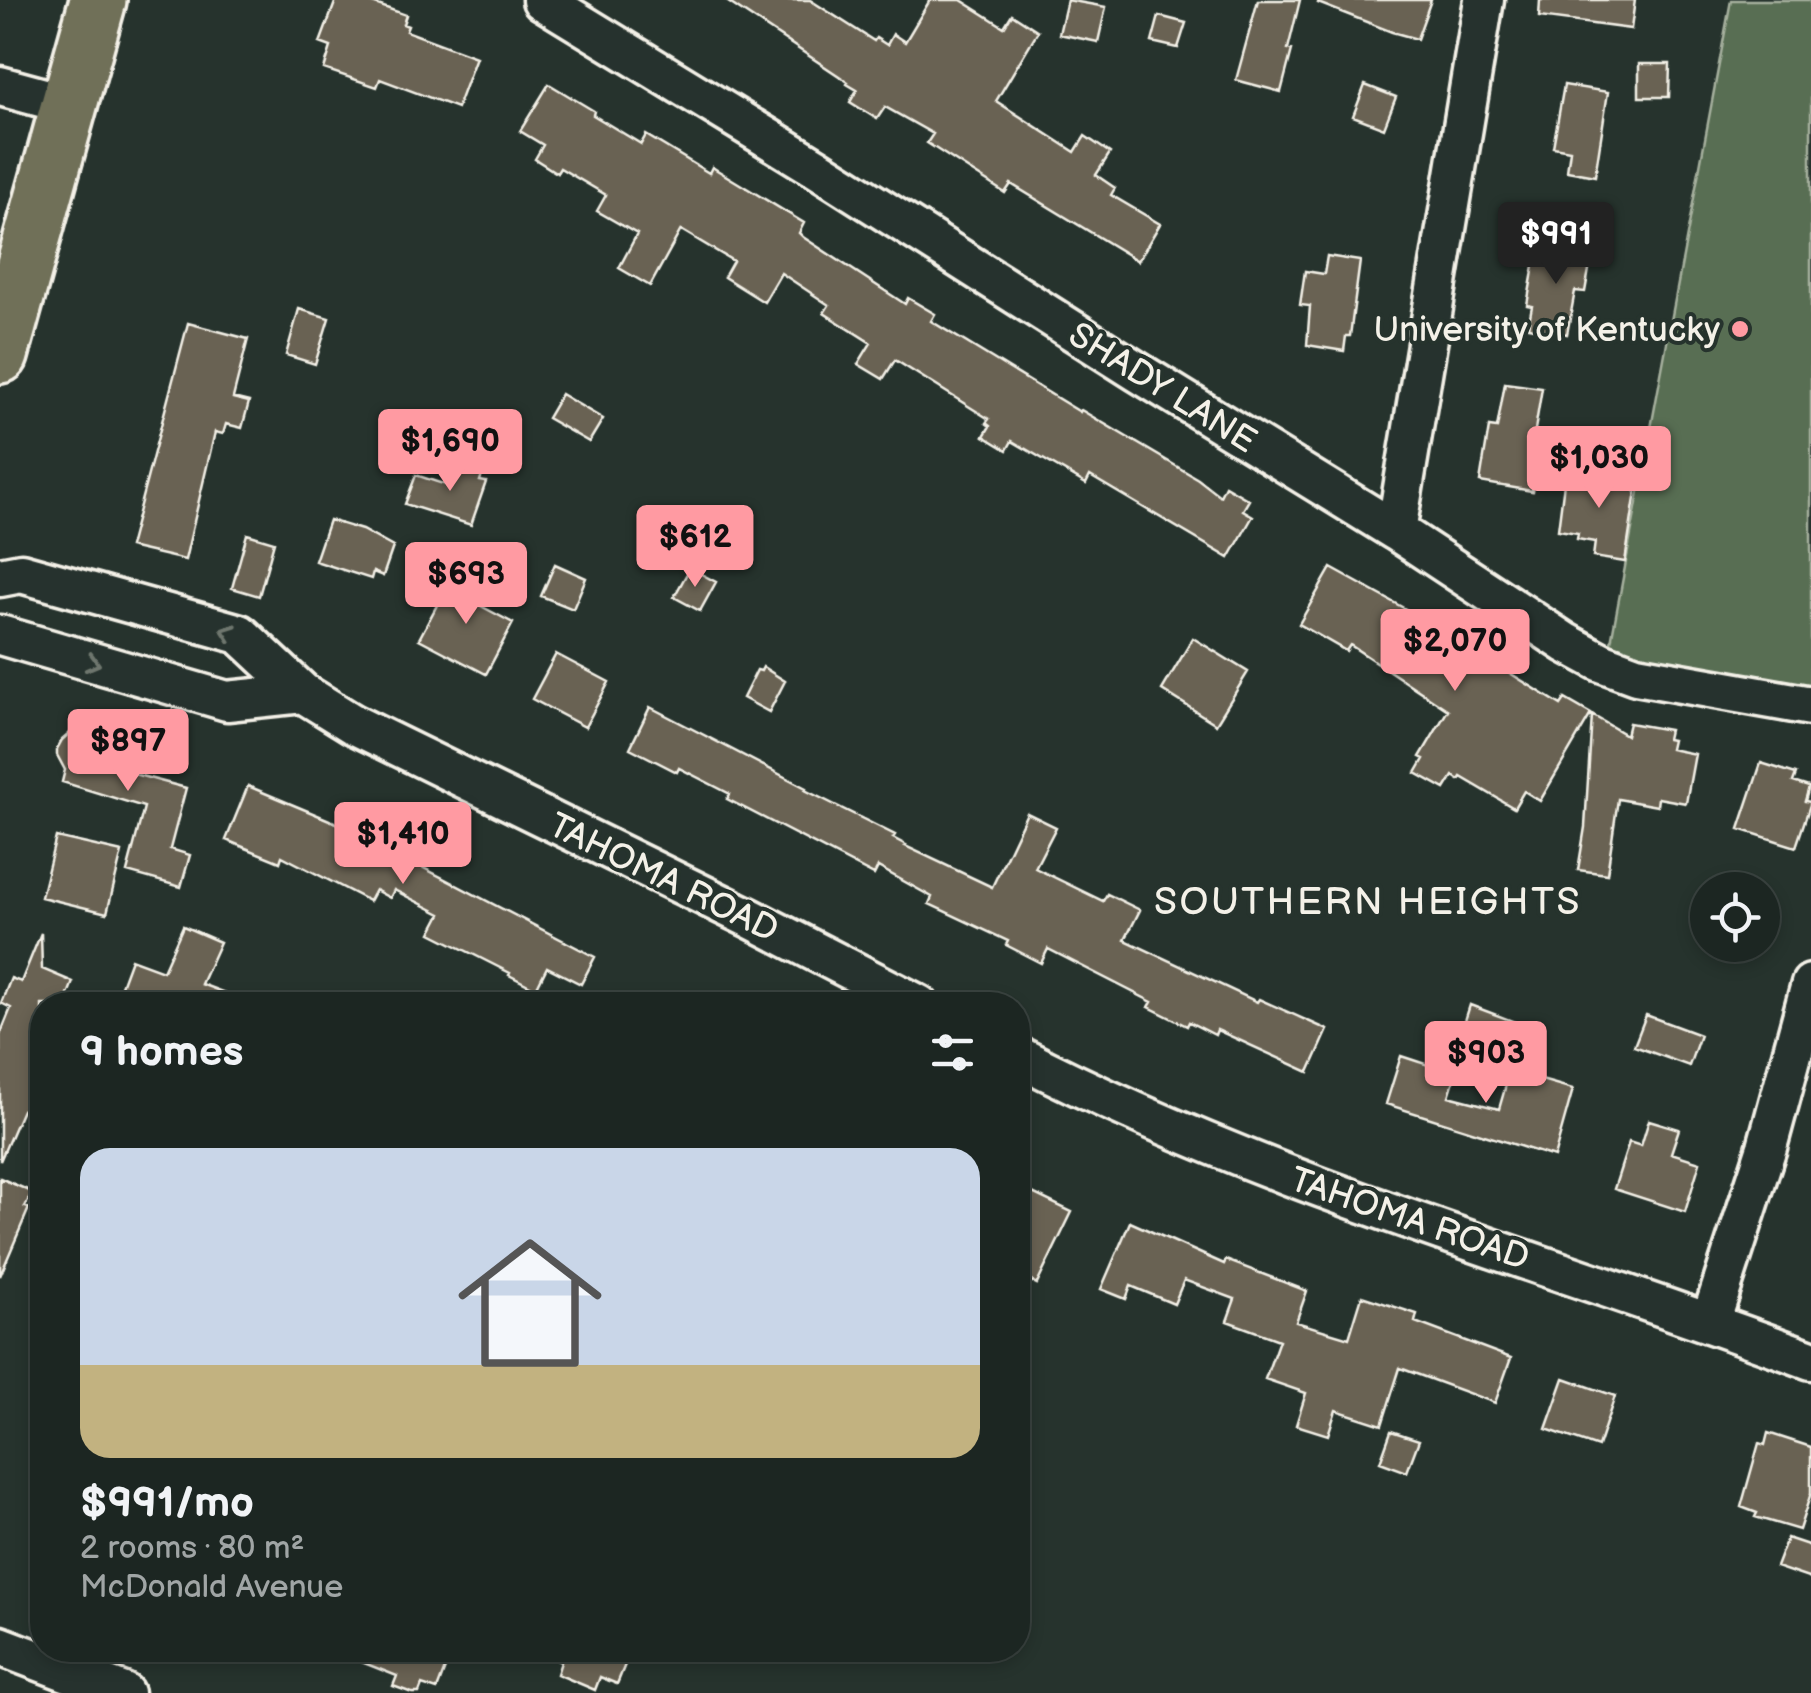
<!DOCTYPE html>
<html lang="en">
<head>
<meta charset="utf-8">
<style>
	:root { --surface:#1c2622; --page:#252e2a; --text:#f1f3f6; --muted:#a0a5a5; --line:#3a4340; --accent:#ff9aa2 }
	body { margin:0; font-family:"Balsamiq Sans",sans-serif; background:var(--page); color:var(--text); height:100vh; display:flex; flex-direction:column; font-size:38px; white-space:nowrap }
	* { box-sizing:border-box; margin:0 }
	p { font-size:32px; color:var(--muted) }
	.icon { flex:none; width:55px; height:55px; fill:none; stroke:currentColor; stroke-width:2; stroke-linecap:round; stroke-linejoin:round }
	.map { position:relative; flex:1; overflow:hidden }
	.details { position:absolute; left:30px; top:992px; width:1000px; height:670px; display:flex; flex-direction:column; background:var(--surface); border-radius:40px; box-shadow:0 5px 15px #0003,0 0 0 2px var(--line) }
	.details>* { flex:none }
	.controls { position:absolute; left:1690px; top:872px; display:grid; gap:20px }
	.controls a { display:grid; place-items:center; width:90px; height:90px; border-radius:50%; background:var(--surface); box-shadow:0 5px 15px #0003,0 0 0 2px var(--line); font-size:50px }
	.price { position:absolute; translate:-50% -85px; padding:0 22px; border-radius:10px; background:var(--accent); color:#111; font-size:32px; line-height:65px; filter:drop-shadow(0 2px 5px #0008) }
	.price::after { content:''; position:absolute; left:50%; top:60px; width:30px; height:22px; margin-left:-15px; background:inherit; clip-path:polygon(0 0,100% 0,50% 100%) }
	.price.on { background:#222; color:#fff }
	ul { padding:0; list-style:none }
	li { display:grid; align-content:center; gap:20px; height:530px; padding:0 50px }
	li span { display:grid; place-items:center; height:310px; border-radius:30px; color:#555 }
	li>.icon { margin-inline-start:auto }
	span .icon { width:180px; height:180px; fill:#fffc; stroke-width:1 }
	li b { font-size:42px }
	h2 { display:flex; justify-content:space-between; align-items:center; height:120px; padding:0 50px; font-size:42px }
	.map>svg:first-child { display:block }
	.green { fill:#586e53; stroke:#a6b09e; stroke-width:2.5 }
	.building { fill:#696252; stroke:#f4f1e8; stroke-width:2.5 }
	.lines { fill:none; stroke-linecap:round; stroke-linejoin:round }
	.street-casing { stroke:#f4f1e8; stroke-width:45 }
	.primary-casing { stroke:#f4f1e8; stroke-width:62 }
	.street { stroke:#26332d; stroke-width:38 }
	.primary { stroke:#706f59; stroke-width:55 }
	.oneway { stroke:#6e766e }
	.poi-dot { fill:#ff9aa2; stroke:#26332d; stroke-width:4 }
	.labels { text-anchor:middle; stroke-width:8; stroke-linejoin:round; paint-order:stroke }
	.poi-label { font-size:35px; fill:#f4f1e8; stroke:#26332d; text-anchor:end }
	.street-label { font-size:35px; fill:#f4f1e8; stroke:#26332d }
	.neighbourhood-label { font-size:38px; letter-spacing:2.5px; fill:#f4f1e8; stroke:#26332d }
</style>
</head>
<body>
<div class="map">
<svg width="1811" height="1693" viewBox="0 0 1811 1693">
	<rect width="100%" height="100%" fill="#26332d"/>
	<filter id="ink" filterUnits="userSpaceOnUse"><feTurbulence type="fractalNoise" baseFrequency=".01" numOctaves="2"/><feDisplacementMap in="SourceGraphic" scale="20" xChannelSelector="R" yChannelSelector="G"/><feConvolveMatrix kernelMatrix="1 2 1 2 8 2 1 2 1" color-interpolation-filters="sRGB"/></filter>
	<g filter="url(#ink)">
		<path class="green" d="M1731,0h80v691l-203,-33z"/>
		<path class="building" d="M336,0h28l42,15 -3,9 5,2 -2,5 70,26 -19,51 -77,-29 -3,8 -53,-18 7,-22 -11,-4z
			M725,0h85l64,41 2,-3 11,7 6,-11 12,8 25,-42h31l43,27 8,-13 26,17 -42,70 79,51 10,-16 25,17 -14,22 19,13 -4,7 49,29 -22,37 -127,-77 -6,9 -78,-50 6,-9 -48,-27 -8,12 -27,-17 7,-12 -10,-6 1,-2z
			M1067,0l39,7 -8,35 -39,-8z
			M1258,0h42l-12,49 4,1 -11,42 -45,-12z
			M1319,0h112l-14,39 -25,-7 -74,-29z
			M1540,0h95l-4,29 -92,-12z
			M1159,16l27,7 -8,25 -26,-6z
			M1639,64h31l-1,33h-30z
			M549,84l45,27 -1,4 48,29 5,-9 63,38 3,-6 33,20 59,36 -5,10 4,4 102,67 3,-6 27,16 -4,7 149,91 1,-2 117,69 22,17 5,-10 24,14 -6,10 10,6 -24,42 -139,-82 -4,8 -74,-43 -5,9 -23,-14 6,-10 -4,-3 3,-4 -94,-59 -12,19 -25,-15 13,-21 -47,-30 5,-8 -48,-32 -17,29 -40,-25 9,-16 -52,-31 -31,56 -31,-18 18,-34 -40,-23 9,-16 -46,-27 -3,5 -22,-14 8,-14 -23,-14z
			M1365,85l31,12 -12,31 -31,-12z
			M1564,85l44,7 -13,84 -28,-5 3,-21 -17,-3z
			M1554,241l26,4 -3,17 13,2 -5,28 -10,-1 -8,43 -39,-7 4,-21 -5,-1 9,-51 15,2z
			M1327,256l33,5 -10,75h-4l-2,15 -37,-6 3,-39 -10,-1 5,-34 19,3z
			M299,309l30,9 -14,46 -29,-9z
			M188,323l60,16 -15,59 16,4 -7,26 -16,-4 -3,10 -8,-2 -30,128 -56,-13z
			M1505,383l37,5 -11,66 7,1 -6,36 -52,-9 9,-55 8,1z
			M561,394l42,25 -14,23 -42,-24z
			M458,459l26,9 -4,13 6,1 -15,43 -66,-21 11,-29 33,11z
			M1592,462l26,3 -3,17 22,3 -12,77 -32,-5 2,-15 -18,-3 1,-6 -20,-3 7,-55 25,4z
			M329,520l33,10 31,17 -10,29 -10,-4 -2,7 -56,-18z
			M247,534l27,8 -15,54 -27,-8z
			M555,564l31,14 -13,31 -32,-13z
			M690,568l26,14 -16,29 -26,-14z
			M1331,568l89,49 141,88 4,-6 26,15 -51,87 -16,-10 -10,17 -53,-31 -2,3 -6,-4 -8,13 -29,-16 8,-14 -4,-2 28,-47 -98,-65 -4,6 -47,-27z
			M452,577l32,16 -5,12 34,18 -27,51 -67,-35z
			M1193,638l55,34 -32,52 -54,-34z
			M556,654l53,28 -24,45 -53,-28z
			M763,667l22,14 -16,31 -26,-14 14,-28 4,1z
			M650,707l156,81 -1,2 90,45 -2,3 13,7 -1,1 87,41 35,-74 29,14 -21,41 68,33 4,-7 33,16 -15,30 132,62 2,-3 69,31 -19,42 -92,-42 -2,5 -26,-13 -2,4 -38,-19 3,-5 -104,-53 -7,14 -35,-18 2,-4 -79,-37 3,-7 -54,-30 -4,8 -147,-76 3,-5 -51,-26 -2,4 -47,-24z
			M1592,715l34,20 3,-12 40,7 -2,9 5,1 -2,9 25,5 -9,49 -28,-5 -1,8 -39,-7 -11,75 -29,-4 7,-43z
			M80,718l64,19 -10,37 52,14 -16,61 20,6 -9,32 -54,-15 17,-65 -82,-25 3,-12 -8,-15v-6l5,-9 15,-13z
			M1761,763l35,11 -3,8 16,5 -4,14 6,1 -15,45 -57,-18z
			M248,786l91,38 256,133 -14,27 -34,-17 -11,22 -27,-14 1,-2 -79,-40 10,-19 -47,-24 -4,8 -15,-8 -6,11 -87,-45 -2,6 -54,-22z
			M56,837l66,15 -15,61 -66,-16z
			M183,926l37,16 -19,42 48,18 -1,3h-134l17,-46 32,12z
			M41,933l1,36 31,13 -9,23h-22v114l-20,-9 -22,51v-126l11,-27 -10,-5 10,-25 10,4z
			M1470,1005l69,26 -11,34 -69,-25z
			M1646,1015l54,20 -11,31 -55,-20z
			M1401,1056l55,18 -7,22 50,13 11,-38 63,18 -19,68 -168,-53z
			M1649,1120l30,9 -8,24 29,9 -15,50 -71,-23 15,-47 12,4z
			M0,1178l32,14 -7,15 4,1 -29,68z
			M1018,1186l54,26 -35,72 -19,-9z
			M1130,1222l94,42 2,-4 81,31 -11,31 53,16 13,-42 55,18 -2,8 96,36 -16,45 -95,-35 -18,57 -46,-15 -8,25 -32,-10 10,-32 -41,-14 14,-39 -52,-19 8,-22 -51,-19 -10,24 -43,-18 -5,13 -25,-10z
			M1564,1378l51,18 -17,51 -52,-18z
			M1391,1431l28,9 -12,32 -27,-10z
			M1768,1433l43,14v46l-12,37 -44,-13 2,-4 -16,-6 18,-64 6,2z
			M1787,1538l24,8v33l-35,-12z
			M336,1650h116l-15,40 -15,-5 -3,8h-7l-19,-7 4,-10 -61,-24z
			M535,1650h96l-14,34 -17,-7 -5,13 -38,-16 4,-12z"/>
		<g class="lines">
			<g class="street-casing">
				<path id="street" d="M542,0l275,168 321,204 258,159 170,112 35,19 35,13 175,31
					M0,86l70,19
					M1396,531l88,-531
					M0,577l21,-4 219,61 63,59 50,31 397,194 169,87
					M0,635l227,66 76,-8
					M1018,1056c252,130 528,205 793,304
					M1710,1323l57,-176 44,-163
					M0,1646l124,47"/>
			</g>
			<g class="primary-casing">
				<path id="primary" d="M0,355l98,-355"/>
			</g>
			<use href="#street" class="street"/>
			<use href="#primary" class="primary"/>
		</g>
		<defs><path id="oneway-chevron" d="M-2-3.5L2.5 0L-2 3.5" fill="none" stroke-width="1.6" stroke-linecap="round" stroke-linejoin="round" transform="scale(2.5)"/></defs>
		<g class="oneway">
			<use href="#oneway-chevron" transform="translate(228 632) rotate(-160)"/>
			<use href="#oneway-chevron" transform="translate(93 663) rotate(16)"/>
		</g>
	</g>
	<circle class="poi-dot" cx="1740" cy="329" r="10"/>
	<g class="labels">
		<g class="poi-label">
			<text x="1720" y="341">University of Kentucky</text>
		</g>
		<g class="street-label">
			<text transform="translate(1163 387) rotate(32)" y="12">SHADY LANE</text>
			<text transform="translate(664 877) rotate(26)" y="12">TAHOMA ROAD</text>
			<text transform="translate(1410 1218) rotate(19)" y="12">TAHOMA ROAD</text>
		</g>
		<g class="neighbourhood-label">
			<text x="1368" y="914">SOUTHERN HEIGHTS</text>
		</g>
	</g>
</svg>
<div class="controls">
<a><svg class="icon" aria-label="locate" viewBox="0 0 24 24"><circle cx="12" cy="12" r="6"/><path d="M12 2v4M12 18v4M2 12h4M18 12h4"/></svg></a>
</div>
<b class="price on" style="left:1556px;top:287px">$991</b>
<b class="price" style="left:450px;top:494px">$1,690</b>
<b class="price" style="left:1599px;top:511px">$1,030</b>
<b class="price" style="left:695px;top:590px">$612</b>
<b class="price" style="left:466px;top:627px">$693</b>
<b class="price" style="left:1455px;top:694px">$2,070</b>
<b class="price" style="left:128px;top:794px">$897</b>
<b class="price" style="left:403px;top:887px">$1,410</b>
<b class="price" style="left:1486px;top:1106px">$903</b>
<section class="details">
<h2>9 homes<svg class="icon" aria-label="filters" viewBox="0 0 24 24"><path d="M4 7h16M4 17h16"/><circle cx="9" cy="7" r="2"/><circle cx="15" cy="17" r="2"/></svg></h2>
<ul>
<li><span style="background:linear-gradient(#c9d6e8 70%,#c2b280 0)"><svg class="icon" aria-label="home" viewBox="0 0 24 24"><path d="M3 11l9-7 9 7M6 9v11h12V9"/></svg></span><div><b>$991/mo</b><p>2 rooms · 80 m²</p><p>McDonald Avenue</p></div></li>
</ul>
</section>
</div>
</body>
</html>
